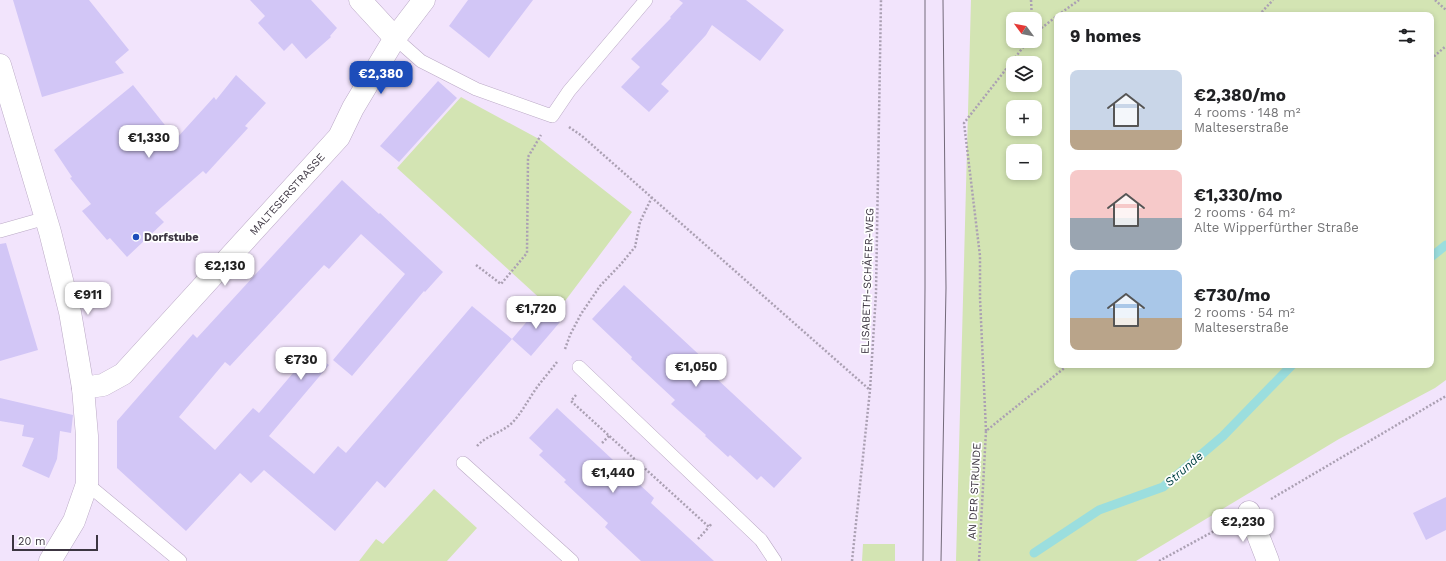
<!DOCTYPE html>
<html lang="en">
<head>
<meta charset="utf-8">
<style>
	:root { --surface:#fff; --page:#f2f2f2; --text:#202124; --muted:#757577; --accent:#1d4dba }
	body { margin:0; font-family:"Work Sans",sans-serif; background:var(--page); color:var(--text); height:100vh; display:flex; flex-direction:column; font-size:15px; white-space:nowrap }
	* { box-sizing:border-box; margin:0 }
	p { font-size:13px; color:var(--muted) }
	.icon { flex:none; width:22px; height:22px; fill:none; stroke:currentColor; stroke-width:2; stroke-linecap:round; stroke-linejoin:round }
	.map { position:relative; flex:1; overflow:hidden }
	.details { position:absolute; left:1054px; top:12px; width:380px; height:356px; display:flex; flex-direction:column; background:var(--surface); border-radius:8px; box-shadow:0 2px 6px #0003 }
	.details>* { flex:none }
	.needle { width:26px; rotate:302deg }
	.buttons { position:absolute; left:1006px; top:12px; display:grid; gap:8px }
	.buttons a { display:grid; place-items:center; width:36px; height:36px; border-radius:8px; background:var(--surface); box-shadow:0 2px 6px #0003; font-size:20px }
	.scale { position:absolute; left:12px; bottom:10px; width:86px; box-sizing:border-box; padding-left:4px; border:2px solid #3c3541; border-top:0; font-size:11px; line-height:14px; white-space:nowrap; color:#3c3541; -webkit-text-stroke:3px #fff; paint-order:stroke }
	.price { position:absolute; translate:-50% -34px; padding:0 9px; border-radius:8px; background:#fff; color:#222; font-size:13px; line-height:26px; filter:drop-shadow(0 1px 2px #0008) }
	.price::after { content:''; position:absolute; left:50%; top:24px; width:12px; height:9px; margin-left:-6px; background:inherit; clip-path:polygon(0 0,100% 0,50% 100%) }
	.price.selected { background:var(--accent); color:#fff }
	ul { padding:0; list-style:none }
	li { display:flex; align-items:center; gap:12px; height:100px; padding:0 16px }
	li span { display:grid; place-items:center; flex:none; width:112px; height:80px; border-radius:8px; color:#555 }
	li>.icon { margin-inline-start:auto }
	span .icon { width:48px; height:48px; fill:#fffc; stroke-width:1 }
	li b { font-size:17px }
	h2 { display:flex; justify-content:space-between; align-items:center; height:48px; padding:0 16px; font-size:17px }
	.map>svg:first-child { display:block }
	.green { fill:#d3e4b3; fill-rule:evenodd }
	.lines { fill:none; stroke-linecap:round; stroke-linejoin:round }
	.stream { stroke:#9bdede; stroke-width:9 }
	.building { fill:#d2c6f6 }
	.lane-casing { stroke:#baa9c5; stroke-width:14 }
	.street-casing { stroke:#baa9c5; stroke-width:23 }
	.secondary-casing { stroke:#baa9c5; stroke-width:23 }
	.path { stroke:#aba0b3; stroke-width:2.5; stroke-dasharray:2 2; stroke-linecap:butt }
	.lane { stroke:#fff; stroke-width:13 }
	.street { stroke:#fff; stroke-width:22 }
	.secondary { stroke:#fff; stroke-width:22 }
	.tram { stroke:#736a7a; stroke-width:1 }
	.poi-dot { fill:#1d4dba; stroke:#fff; stroke-width:1.5 }
	.labels { text-anchor:middle; stroke-width:3.5; stroke-linejoin:round; paint-order:stroke }
	.street-label { font-size:11px; fill:#3c3541; stroke:#fff }
	.poi-label { font-size:11px; font-weight:bold; fill:#3c3541; stroke:#fff; text-anchor:start }
	.water-label { font-size:12px; font-style:italic; fill:#004243; stroke:#fff }
</style>
</head>
<body>
<div class="map">
<svg width="1446" height="561" viewBox="0 0 1446 561">
	<rect width="100%" height="100%" fill="#f2e4fc"/>
	<path class="green" d="M971,0h475v380l-11,8 -96,51 -203,122h-180zM1057,15h374v350h-374zM1013,19h22v22h-22zM1013,63h22v22h-22zM1013,107h22v22h-22zM1013,151h22v22h-22z
		M461,97l78,42 93,73 -76,101 -159,-145z
		M434,489l43,39 -30,33h-88l17,-22 7,5z
		M863,544h32v17h-33z"/>
	<g class="lines">
		<path class="stream" d="M1431,257l15,-12
			M1034,553l65,-43 64,-23 60,-51 69,-71"/>
	</g>
	<path class="building" d="M13,0h76l40,50 -14,12 9,11 -82,24z
		M250,0h61l26,28 -7,8 1,1 -25,22 -14,-16 -8,8 -26,-28 7,-7z
		M468,0h65l-44,58 -40,-32z
		M679,0h67l38,30 -24,31 -48,-36 -6,10 -45,49 8,7 -20,21 -28,-25 19,-20 -9,-8 40,-41 -1,-1 13,-14z
		M236,75l30,28 -21,23 3,2 -42,46 -3,-3 -48,42 9,9 -37,35 -17,-19 -3,2 -25,-29 9,-7 -21,-26 2,-1 -18,-27 79,-65 43,54 38,-42 2,3z
		M438,81l19,17 -58,64 -19,-16z
		M342,180l37,34 1,-1 63,59 -18,20 -1,-1 -72,85 -19,-16 72,-86 -44,-40 -32,35 -5,-4 -94,101 -5,-4 -46,55 36,33 38,-42 6,5 52,-61 18,13 -60,71 45,38 24,-28 8,7 126,-147 40,33 -127,149 -8,-7 -42,50 -71,-61 -13,13 -11,-10 -54,58 -69,-63v-47l76,-87 4,4z
		M6,243l32,107 -38,11v-117z
		M624,285l97,90 -4,4 85,79 -28,30 -13,-12 -4,4 -27,-25 -2,2 -23,-21 1,-1 -35,-31 4,-4 -44,-41 1,-2 -40,-38z
		M541,305l19,17 -29,34 -19,-17z
		M0,398l73,17 -2,18 -11,-2 -3,28 -8,19 -27,-12 12,-28 -12,-2 2,-11 -24,-4z
		M557,408l97,90 -3,5 63,58h-73l-36,-34 3,-4 -44,-41 2,-2 -27,-25 4,-4 -14,-13z
		M1446,497v33l-20,10 -13,-27z"/>
	<g class="lines">
		<g class="lane-casing">
			<path id="lane" d="M395,38l26,23 55,28 76,27 17,-25 77,-91
				M0,231l46,-13
				M579,367l182,173 14,21
				M463,463l109,98
				M87,484l93,77"/>
		</g>
		<g class="street-casing">
			<path id="street" d="M360,0l35,38
				M83,388l20,-3 20,-11 216,-237 14,-29 42,-70 29,-38
				M1249,512l19,49"/>
		</g>
		<g class="secondary-casing">
			<path id="secondary" d="M0,65l50,167 20,80 13,76 4,48v48l-13,37 -24,40"/>
		</g>
		<path class="path" d="M1031,0l1,19
			M1435,0l11,10
			M1058,15l21,-15
			M1259,15l14,-15
			M1035,33l22,-17
			M1431,59l15,-13
			M569,127l13,9 288,254
			M476,265l25,19 26,-31 1,-96 13,-22
			M565,349l5,-14 11,-21 19,-28 21,-22 14,-17 5,-25 12,-25
			M576,395l-5,6 138,126 3,-4
			M986,431l-6,-133v-42l-16,-133 64,-82
			M602,443l7,-7
			M477,446c10,-11 25,-13 36,-24 10,-11 16,-24 25,-36 6,-8 13,-16 19,-24
			M1271,499l175,-103
			M698,539l11,-12
			M852,561l18,-171 6,-97 5,-293
			M979,561l7,-130 82,-66
			M1159,561l68,-37"/>
		<use href="#lane" class="lane"/>
		<use href="#street" class="street"/>
		<use href="#secondary" class="secondary"/>
		<path class="tram" d="M923,561l2,-274v-287
			M941,561l5,-273 -3,-288"/>
	</g>
	<circle class="poi-dot" cx="136" cy="237" r="4"/>
	<g class="labels">
		<g class="street-label">
			<text transform="translate(287 194) rotate(-48)" y="4">MALTESERSTRASSE</text>
			<text transform="translate(867 281) rotate(-88)" y="4">ELISABETH-SCHÄFER-WEG</text>
			<text transform="translate(974 491) rotate(-87)" y="4">AN DER STRUNDE</text>
		</g>
		<g class="poi-label">
			<text x="144" y="241">Dorfstube</text>
		</g>
		<g class="water-label">
			<text transform="translate(1184 469) rotate(-41)" y="4">Strunde</text>
		</g>
	</g>
</svg>
<div class="buttons">
<a><svg class="needle" viewBox="-14 -14 28 28"><path d="M0-13l5 13h-10z" fill="#e53935"/><path d="M0 13l5-13h-10z" fill="#757577"/></svg></a>
<a><svg class="icon" aria-label="layers" viewBox="0 0 24 24"><path d="M12 4l9 5-9 5-9-5zM3 14l9 5 9-5"/></svg></a>
<a>+</a>
<a>−</a>
</div>
<div class="scale">20 m</div>
<b class="price selected" style="left:381px;top:95px">€2,380</b>
<b class="price" style="left:149px;top:159px">€1,330</b>
<b class="price" style="left:225px;top:287px">€2,130</b>
<b class="price" style="left:88px;top:316px">€911</b>
<b class="price" style="left:536px;top:330px">€1,720</b>
<b class="price" style="left:301px;top:381px">€730</b>
<b class="price" style="left:696px;top:388px">€1,050</b>
<b class="price" style="left:613px;top:494px">€1,440</b>
<b class="price" style="left:1243px;top:543px">€2,230</b>
<section class="details">
<h2>9 homes<svg class="icon" aria-label="filters" viewBox="0 0 24 24"><path d="M4 7h16M4 17h16"/><circle cx="9" cy="7" r="2"/><circle cx="15" cy="17" r="2"/></svg></h2>
<ul>
<li><span style="background:linear-gradient(#c9d6e8 75%,#b9a48a 0)"><svg class="icon" aria-label="home" viewBox="0 0 24 24"><path d="M3 11l9-7 9 7M6 9v11h12V9"/></svg></span><div><b>€2,380/mo</b><p>4 rooms · 148 m²</p><p>Malteserstraße</p></div></li>
<li><span style="background:linear-gradient(#f6c9c9 60%,#9aa5b1 0)"><svg class="icon" aria-label="home" viewBox="0 0 24 24"><path d="M3 11l9-7 9 7M6 9v11h12V9"/></svg></span><div><b>€1,330/mo</b><p>2 rooms · 64 m²</p><p>Alte Wipperfürther Straße</p></div></li>
<li><span style="background:linear-gradient(#a9c7e8 60%,#b9a48a 0)"><svg class="icon" aria-label="home" viewBox="0 0 24 24"><path d="M3 11l9-7 9 7M6 9v11h12V9"/></svg></span><div><b>€730/mo</b><p>2 rooms · 54 m²</p><p>Malteserstraße</p></div></li>
</ul>
</section>
</div>
</body>
</html>
